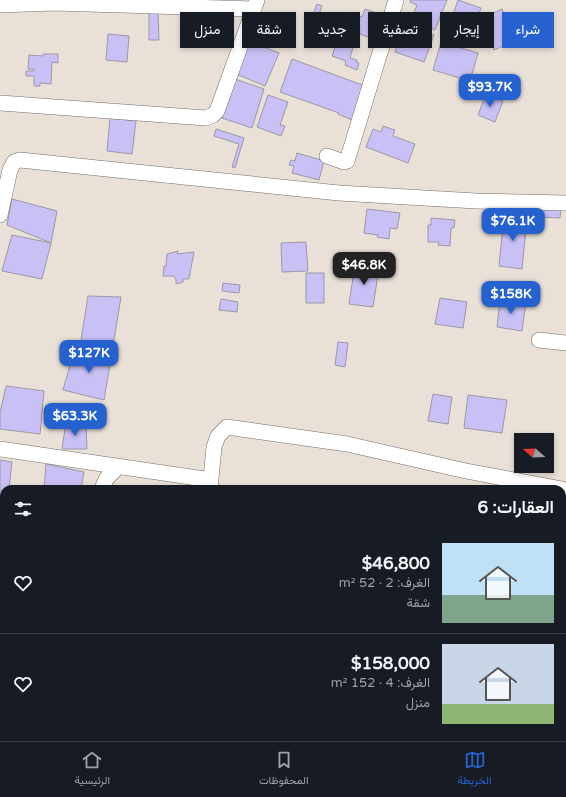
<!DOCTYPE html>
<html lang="ar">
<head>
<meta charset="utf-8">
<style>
	:root { --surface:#171b24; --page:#242831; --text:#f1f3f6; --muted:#9ea1a6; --line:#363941; --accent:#2662cf }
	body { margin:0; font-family:"Varela Round",Vazirmatn,sans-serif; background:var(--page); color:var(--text); direction:rtl; height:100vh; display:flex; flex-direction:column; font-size:15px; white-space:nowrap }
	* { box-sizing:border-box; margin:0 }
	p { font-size:13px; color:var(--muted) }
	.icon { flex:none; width:22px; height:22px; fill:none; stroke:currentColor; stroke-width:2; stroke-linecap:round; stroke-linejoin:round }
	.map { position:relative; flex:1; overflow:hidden; direction:ltr }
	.sheet { position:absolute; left:0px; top:485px; width:566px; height:256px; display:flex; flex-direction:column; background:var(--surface); border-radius:12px 12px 0 0; box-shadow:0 2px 6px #0003; direction:rtl }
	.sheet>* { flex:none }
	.hud { position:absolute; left:12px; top:12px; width:542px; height:36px; direction:rtl; display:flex; gap:8px }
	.needle { width:26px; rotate:289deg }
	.tools { position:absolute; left:514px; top:433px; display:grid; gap:8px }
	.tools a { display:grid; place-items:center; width:40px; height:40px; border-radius:0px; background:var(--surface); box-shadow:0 2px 6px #0003; font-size:20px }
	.price { position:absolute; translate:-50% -34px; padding:0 9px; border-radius:8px; background:var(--accent); color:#fff; font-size:13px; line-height:26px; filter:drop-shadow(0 1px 2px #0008) }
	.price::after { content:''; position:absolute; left:50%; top:24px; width:12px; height:9px; margin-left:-6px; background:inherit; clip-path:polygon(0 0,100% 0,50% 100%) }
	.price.on { background:#222; color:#fff }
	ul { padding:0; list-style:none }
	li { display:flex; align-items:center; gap:12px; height:100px; padding:0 12px }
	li+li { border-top:1px solid var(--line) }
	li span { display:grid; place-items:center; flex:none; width:112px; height:80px; border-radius:0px; color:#555 }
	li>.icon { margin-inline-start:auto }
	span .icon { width:48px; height:48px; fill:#fffc; stroke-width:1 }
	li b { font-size:17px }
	h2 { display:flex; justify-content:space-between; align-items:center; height:48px; padding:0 12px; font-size:17px }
	.tag { padding:0 14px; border-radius:0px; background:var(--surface); box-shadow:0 2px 6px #0003; font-size:14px; line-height:36px }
	.tag.on { background:var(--accent); color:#fff }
	.tabs { display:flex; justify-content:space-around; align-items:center; height:56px; border-top:1px solid var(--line); background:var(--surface); font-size:11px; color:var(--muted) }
	.tabs a { display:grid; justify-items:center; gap:2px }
	.tabs .on { color:var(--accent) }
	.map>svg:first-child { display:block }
	.building { fill:#c9c0f5; stroke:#9b99a4 }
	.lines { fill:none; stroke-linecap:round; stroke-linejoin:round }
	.street-casing { stroke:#766e67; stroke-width:16 }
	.street { stroke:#fff; stroke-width:15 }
</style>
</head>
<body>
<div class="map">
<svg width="566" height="741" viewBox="0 0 566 741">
	<rect width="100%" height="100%" fill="#e9e0d8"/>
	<path class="building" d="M411,0h36l-12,30 -24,-10 6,-15 -7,-3z
		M458,0l23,8 -12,32 -22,-8z
		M317,4l5,2 -4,11 -5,-2z
		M365,9l14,5 -5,14 -2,-1 -4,10 -16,-6 1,-4 -8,-3 4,-12 13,5z
		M502,9l14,31 -22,10 -14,-31z
		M149,13h9l1,27h-10z
		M414,28l20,7 -10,27 -29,-10 7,-19 9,3z
		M108,34l21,2 -2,26 -21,-2z
		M338,38l16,6 -4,14 7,2 -1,2 3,1 -2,7 -12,-5 1,-4 -14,-5z
		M249,41l30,12 -14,33 -29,-12z
		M441,42l37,11 -8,28 -37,-11z
		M43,54h15v9l-6,-1 -1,22 -11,-1v3h-6v-10h-8v-5h8v-2h-6l1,-14 14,1z
		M292,59l73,27 -13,34 -14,-6 1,-1 -59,-21z
		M235,79l29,10 -12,39 -30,-10z
		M473,80l7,3 -5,11 -6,-2z
		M493,84l15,5 -4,10 -15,-5z
		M486,94l17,7 -8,21 -17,-7z
		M268,95l20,7 -8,23 5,1 -4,10 -24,-9z
		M110,118l26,3 -4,33 -25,-3z
		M383,126l12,4 -2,6 22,8 -7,19 -42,-16 7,-18 8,3z
		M216,129l28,9 -9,30 -3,-1 7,-23 -25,-8z
		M297,153l27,8 -5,19 -27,-7 2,-7 -5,-1 2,-5 4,1z
		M12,199l45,12 -6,32 -44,-18z
		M540,206l21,1 -1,11 -21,-1z
		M367,209l33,4 -3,16 -7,-1 -1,11 -12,-2 1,-2 -14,-2z
		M504,216l23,3 -5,50 -23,-3z
		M431,218l24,2 -1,8h-3l-1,18 -12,-1 1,-3h-11v-17h3z
		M12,235l39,8 -9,36 -40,-8z
		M306,242l2,29 -26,1 -1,-29z
		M178,251l-1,3 17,-2 -5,27h-6v3l-7,2v-5l-3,-3h-10l1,-10h2l1,-12z
		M355,264l24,4 -6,39 -24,-3z
		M306,273h18v30h-18z
		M223,283l17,2 -1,8 -17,-2z
		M88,296l33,1 -9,55 -31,-12z
		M440,298l27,4 -4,26 -28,-4z
		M221,299l17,3 -1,10 -18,-2z
		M500,299l26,3 -4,29 -25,-4z
		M338,342l10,1 -3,24 -10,-2z
		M74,351l38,1 -8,48 -41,-10z
		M6,386l38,5 -4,43 -40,-5v-16z
		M433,394l19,3 -4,27 -20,-3z
		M468,395l39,5 -5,33 -38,-5z
		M66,422l20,3 1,24h-25z
		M0,460l12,2 -3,27h-5v41l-2,19h-2z
		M46,464l38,8 -3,17h-37z
		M192,481l16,2 -1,6h-12v-3h-3z
		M202,737h20l11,2v2h-32z"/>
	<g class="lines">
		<g class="street-casing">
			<path id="street" d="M0,5l54,-2 200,6
				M0,103l206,15 7,-3 4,-4 40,-111
				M327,156l17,6 3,-1 49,-161
				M0,215l10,-45 4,-8 6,-2 319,33 137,8 90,2
				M539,340l27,3
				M0,449l211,31
				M102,489l4,-10 12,-12
				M210,489l4,-42 4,-11 9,-9 120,17 119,27 96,18
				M0,561h4
				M0,585l4,-10
				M0,637l4,1
				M268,741l1,-4
				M284,741l10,-2 17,2"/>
		</g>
		<use href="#street" class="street"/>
	</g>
</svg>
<div class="tools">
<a><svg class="needle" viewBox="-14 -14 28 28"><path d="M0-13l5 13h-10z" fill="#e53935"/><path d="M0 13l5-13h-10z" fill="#9ea1a6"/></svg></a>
</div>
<b class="price" style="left:490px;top:108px">$93.7K</b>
<b class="price" style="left:513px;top:242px">$76.1K</b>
<b class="price on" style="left:364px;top:286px">$46.8K</b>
<b class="price" style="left:511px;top:315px">$158K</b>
<b class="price" style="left:89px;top:374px">$127K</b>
<b class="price" style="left:75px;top:437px">$63.3K</b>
<div class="hud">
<a class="tag on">شراء</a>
<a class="tag">إيجار</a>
<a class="tag">تصفية</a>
<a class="tag">جديد</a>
<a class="tag">شقة</a>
<a class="tag">منزل</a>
</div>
<section class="sheet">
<h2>العقارات: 6<svg class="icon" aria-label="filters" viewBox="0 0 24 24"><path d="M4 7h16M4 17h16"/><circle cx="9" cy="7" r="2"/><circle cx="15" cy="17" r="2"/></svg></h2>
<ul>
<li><span style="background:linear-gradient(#bfe0f5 65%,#7fa58c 0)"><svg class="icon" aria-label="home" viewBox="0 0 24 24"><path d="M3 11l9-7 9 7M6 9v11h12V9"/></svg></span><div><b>$46,800</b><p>الغرف: 2 · 52 m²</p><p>شقة</p></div><svg class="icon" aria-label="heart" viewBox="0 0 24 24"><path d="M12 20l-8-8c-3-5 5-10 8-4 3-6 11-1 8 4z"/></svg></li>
<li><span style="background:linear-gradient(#c9d6e8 75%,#8fb573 0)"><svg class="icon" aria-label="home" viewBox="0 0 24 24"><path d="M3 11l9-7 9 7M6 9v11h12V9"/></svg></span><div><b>$158,000</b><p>الغرف: 4 · 152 m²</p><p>منزل</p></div><svg class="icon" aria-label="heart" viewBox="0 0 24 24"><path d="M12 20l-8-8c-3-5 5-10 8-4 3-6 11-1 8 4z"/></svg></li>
</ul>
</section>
</div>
<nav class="tabs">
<a class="on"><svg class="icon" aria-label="map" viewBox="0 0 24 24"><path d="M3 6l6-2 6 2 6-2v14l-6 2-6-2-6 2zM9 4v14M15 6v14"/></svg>الخريطة</a>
<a><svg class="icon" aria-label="saved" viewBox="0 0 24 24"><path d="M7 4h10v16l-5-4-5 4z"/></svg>المحفوظات</a>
<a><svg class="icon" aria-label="home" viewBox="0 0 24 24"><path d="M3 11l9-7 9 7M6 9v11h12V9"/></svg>الرئيسية</a>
</nav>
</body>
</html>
